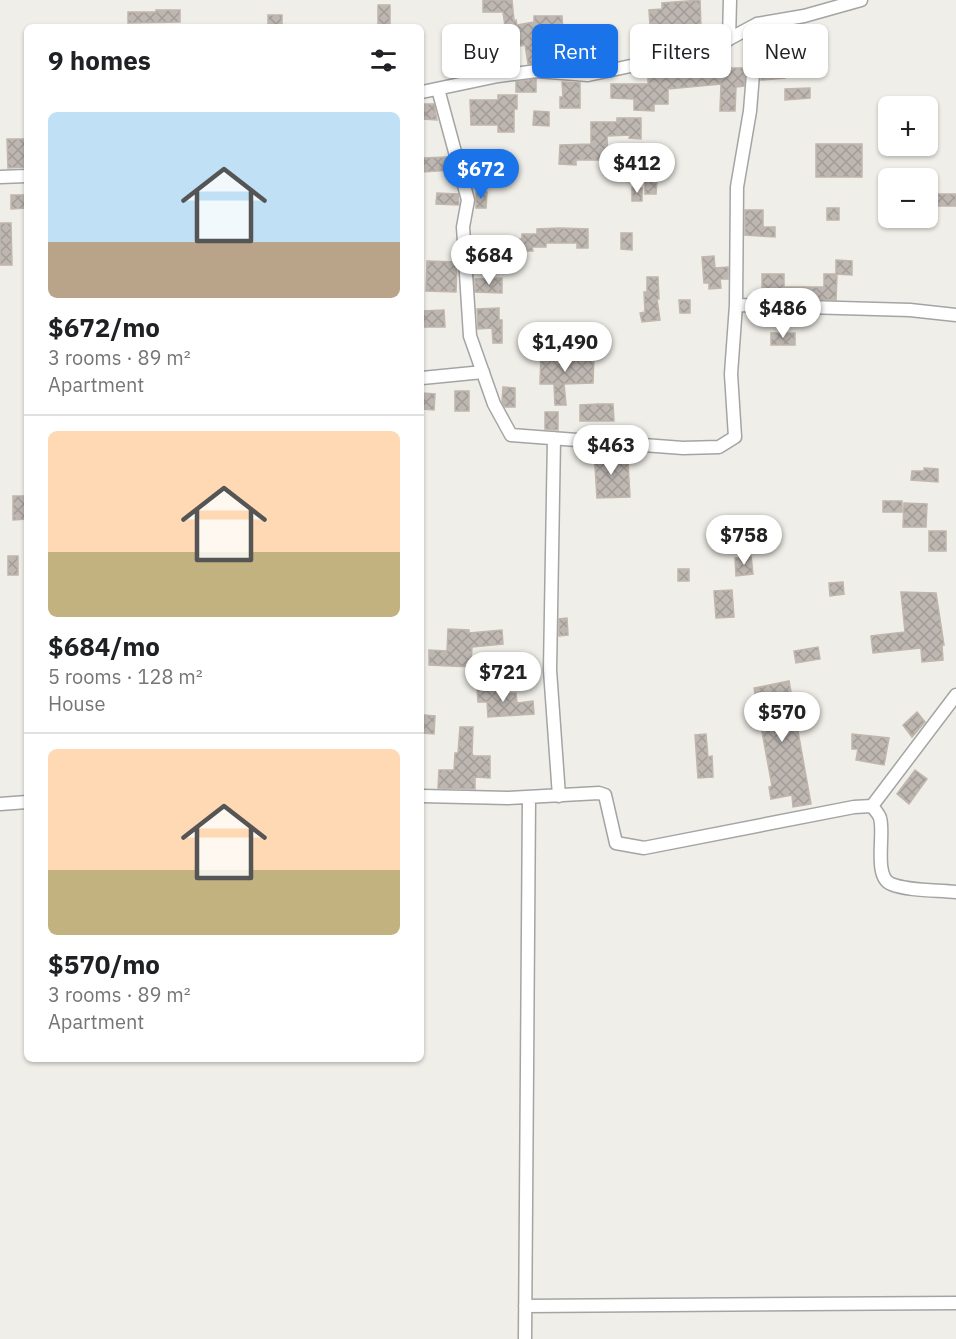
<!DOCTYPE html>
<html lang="en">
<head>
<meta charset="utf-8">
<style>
	:root { --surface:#fff; --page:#f6f6f6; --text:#202124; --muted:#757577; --line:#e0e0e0; --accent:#1a73e8 }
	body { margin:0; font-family:"IBM Plex Sans",sans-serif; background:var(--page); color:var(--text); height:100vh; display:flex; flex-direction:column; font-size:22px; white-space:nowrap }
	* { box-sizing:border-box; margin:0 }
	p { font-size:20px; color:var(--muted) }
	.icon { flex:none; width:33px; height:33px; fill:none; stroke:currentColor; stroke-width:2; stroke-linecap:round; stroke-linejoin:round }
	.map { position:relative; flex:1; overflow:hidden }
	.details { position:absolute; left:24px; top:24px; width:400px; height:1038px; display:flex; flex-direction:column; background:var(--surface); border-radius:9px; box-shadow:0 2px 4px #0004 }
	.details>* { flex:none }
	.banner { position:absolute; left:442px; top:24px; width:423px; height:54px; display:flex; gap:12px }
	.tools { position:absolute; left:878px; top:96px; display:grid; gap:12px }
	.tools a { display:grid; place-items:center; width:60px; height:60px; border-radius:9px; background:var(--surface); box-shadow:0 2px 4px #0004; font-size:30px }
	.price { position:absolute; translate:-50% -51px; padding:0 14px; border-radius:21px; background:#fff; color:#222; font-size:20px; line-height:39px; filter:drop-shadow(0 2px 3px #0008) }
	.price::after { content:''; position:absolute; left:50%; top:36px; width:18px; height:14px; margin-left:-9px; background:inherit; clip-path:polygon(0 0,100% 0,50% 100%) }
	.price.active { background:var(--accent); color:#fff }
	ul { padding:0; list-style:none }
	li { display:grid; align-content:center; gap:12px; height:318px; padding:0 24px }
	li+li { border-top:2px solid var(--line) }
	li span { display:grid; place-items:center; height:186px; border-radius:9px; color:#555 }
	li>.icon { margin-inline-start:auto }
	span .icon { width:108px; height:108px; fill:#fffc; stroke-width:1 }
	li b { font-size:26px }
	h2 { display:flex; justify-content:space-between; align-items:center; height:72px; padding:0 24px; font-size:26px }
	.pill { padding:0 21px; border-radius:9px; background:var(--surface); box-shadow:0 2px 4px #0004; font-size:21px; line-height:54px }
	.pill.active { background:var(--accent); color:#fff }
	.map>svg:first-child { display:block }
	.building { fill:url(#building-cross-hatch); stroke:#c0b6ab; stroke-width:1.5 }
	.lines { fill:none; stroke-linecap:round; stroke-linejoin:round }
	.street-casing { stroke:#a4a4a4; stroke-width:15 }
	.street { stroke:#fff; stroke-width:12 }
</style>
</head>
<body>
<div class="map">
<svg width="956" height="1339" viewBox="0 0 956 1339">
	<defs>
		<pattern id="building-cross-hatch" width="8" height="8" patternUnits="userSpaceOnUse" patternTransform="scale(1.5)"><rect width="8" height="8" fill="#bdb6b1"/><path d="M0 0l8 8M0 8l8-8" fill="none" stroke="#a29c98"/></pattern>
	</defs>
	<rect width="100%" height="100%" fill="#f0eee8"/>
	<path class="building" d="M483,0h29l2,21 2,-1 1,5 17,-3v-6h28l1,18 -11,1 1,29h4h-29l-3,-19 -21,4 2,11 -34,6 1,3 -11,1 -3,-34 25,-2v4l22,-4 -3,-22h-20z
		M700,0l1,27h15v11l-35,9v-7l-30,2 -2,-32 13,-1v-6z
		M378,5h12v22h-12z
		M156,10h24v12l-52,1v-11h28z
		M268,15h14v12h-14z
		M729,49l1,19h15l-1,18 -8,1 -1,24h-15l1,-27 -53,5v15h-14v7l-20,-1v-11l-23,-1v-14h37v-13l70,-15z
		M784,62l1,16 -24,2 1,-17z
		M536,79v13h-20v-10z
		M562,82l18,1v25h-20v-11h3z
		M810,88v10l-25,2v-11z
		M498,95h19v14h-3v23h-16v-7h-27l-1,-25h28z
		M422,104h12l3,16 -15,-1z
		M534,111l15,1v14l-16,-1z
		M617,118h24v21l-12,-1 1,-3 -23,1 1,24h-32v5l-17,-1 1,-19 31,-1v-22h26z
		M7,139h20v28l-19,1z
		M816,144h46v33h-46z
		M448,157l3,13 -29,2v-14z
		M645,180l12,1 -1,13h-11z
		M632,187l10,1v13h-10z
		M476,192h11l-1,16h-10z
		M437,193l21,1 1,11 -23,-1z
		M927,194h29v12h-29z
		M11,195h16v13l-16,1z
		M827,208h12v12h-12z
		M745,210h18v17h12v10l-30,-2z
		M0,223h11l1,42h-12z
		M559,228l29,1v19h-11v-5h-31v4h-14l1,4h-28v3l-32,-1 -1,-10h13v-4h37v-5h15v-5z
		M621,233h11v17l-11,-1z
		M714,256l1,12 13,-1v12h-8l1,9 -12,1v-6h-5l-2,-26z
		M836,260l16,1v14l-16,-1z
		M427,261l30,1 -1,30 -30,-1z
		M762,274h22v13h40v-13h13l-1,26 -36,-1v-3h-38z
		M647,277h11l1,22h-2l3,21 -18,2 -2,-9 5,-1 -1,-20h3z
		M502,278v15l-27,-1v-13z
		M679,300h11v13h-10z
		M499,308v12h3v23h-9l-1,-15 -14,1 -1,-20z
		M444,310l1,17h-23v-16z
		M771,333h24v12h-24z
		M541,353l53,4 -1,26 -29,1 2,21h-11l-1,-21h-14z
		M503,387l12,1v19h-10l-3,-5z
		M455,391h14v20h-14z
		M422,393l13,1 -1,16 -12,-1z
		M598,404h15l1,17h-34v-16z
		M545,412h13v18l-13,-1z
		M594,450l18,1 1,11h15l2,35 -33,1z
		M924,468l14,1v13l-27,-2 1,-9h12z
		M13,496h14v23l-14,1z
		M883,501h19v11h-19z
		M904,503l23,1 -1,23h-23z
		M929,531h17v20h-17z
		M8,556h10v19h-10z
		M751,556l2,18 -17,2 -1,-18z
		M678,569h11v12h-11z
		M843,582l1,12 -14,2 -1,-13z
		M732,590l2,27 -18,1 -2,-27z
		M901,592l35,1 8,52h-2l1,15 -21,2 -1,-14 -48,5 -2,-17 34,-4z
		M567,618l1,17 -9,1v-17z
		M448,629l21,1v3l33,-3 1,14 -31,3 -1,20 -42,-2v-15l18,1z
		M818,647l2,12 -24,4 -2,-12z
		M789,681l22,123 -18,3 -1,-12 -21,4 -2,-12 3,-1 -18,-98z
		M501,685l1,9 14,-1 1,10 16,-2 1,13 -46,3 -1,-15h-9l-1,-15z
		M917,712l8,10 -13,15 -9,-12z
		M424,715l11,1 -1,18 -11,-1z
		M460,727h13l-1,27 2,2h16v22l-15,-1v12l-37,-1 1,-18h15l1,-17h3z
		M706,734l2,23 4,-1 1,21 -15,1 -3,-43z
		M852,734l37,4 -5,27 -28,-5 2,-11h-6z
		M915,770l12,9 -18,25 -12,-10z"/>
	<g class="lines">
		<g class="street-casing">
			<path id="street" d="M757,24l-7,87 -13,76 -1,118 174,5 46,5
				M729,39l28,-15 47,-8 57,-16
				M438,89l30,111 -5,27 7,109 24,68 17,31 172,13 36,-1 16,-10 -4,-63 5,-69
				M422,92l76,-16 39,-5 51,4 128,-27 13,-9 1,-39
				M0,177l27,-1
				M422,378l61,-6
				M554,438l-4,232 9,126
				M422,796l86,2 91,-5 6,2 11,48 28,5 210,-41 18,-1c2,3 7,8 8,12 5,15 -7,59 11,66 17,7 46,6 65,8
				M0,804l27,-2
				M872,806l84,-111
				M525,1306l431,-3
				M525,1339l4,-542"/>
		</g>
		<use href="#street" class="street"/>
	</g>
</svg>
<div class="tools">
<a>+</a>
<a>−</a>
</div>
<b class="price" style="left:637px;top:194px">$412</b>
<b class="price active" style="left:481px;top:200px">$672</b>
<b class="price" style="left:489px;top:286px">$684</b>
<b class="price" style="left:783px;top:339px">$486</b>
<b class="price" style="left:565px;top:373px">$1,490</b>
<b class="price" style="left:611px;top:476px">$463</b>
<b class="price" style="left:744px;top:566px">$758</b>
<b class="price" style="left:503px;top:703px">$721</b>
<b class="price" style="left:782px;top:743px">$570</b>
<div class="banner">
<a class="pill">Buy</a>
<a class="pill active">Rent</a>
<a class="pill">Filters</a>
<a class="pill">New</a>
</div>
<section class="details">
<h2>9 homes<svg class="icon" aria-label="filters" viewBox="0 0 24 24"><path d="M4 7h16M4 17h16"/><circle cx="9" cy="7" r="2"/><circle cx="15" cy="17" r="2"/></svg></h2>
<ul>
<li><span style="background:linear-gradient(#bfe0f5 70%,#b9a48a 0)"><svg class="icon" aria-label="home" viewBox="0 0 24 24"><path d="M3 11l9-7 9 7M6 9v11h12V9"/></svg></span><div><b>$672/mo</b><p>3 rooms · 89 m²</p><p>Apartment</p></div></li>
<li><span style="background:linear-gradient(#ffd9b3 65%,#c2b280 0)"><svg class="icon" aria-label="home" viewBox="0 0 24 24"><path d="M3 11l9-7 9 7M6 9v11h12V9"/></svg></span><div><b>$684/mo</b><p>5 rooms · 128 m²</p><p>House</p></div></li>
<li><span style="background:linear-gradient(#ffd9b3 65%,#c2b280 0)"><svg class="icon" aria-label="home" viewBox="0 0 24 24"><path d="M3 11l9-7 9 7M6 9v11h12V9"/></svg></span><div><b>$570/mo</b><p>3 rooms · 89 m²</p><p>Apartment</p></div></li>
</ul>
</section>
</div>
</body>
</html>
